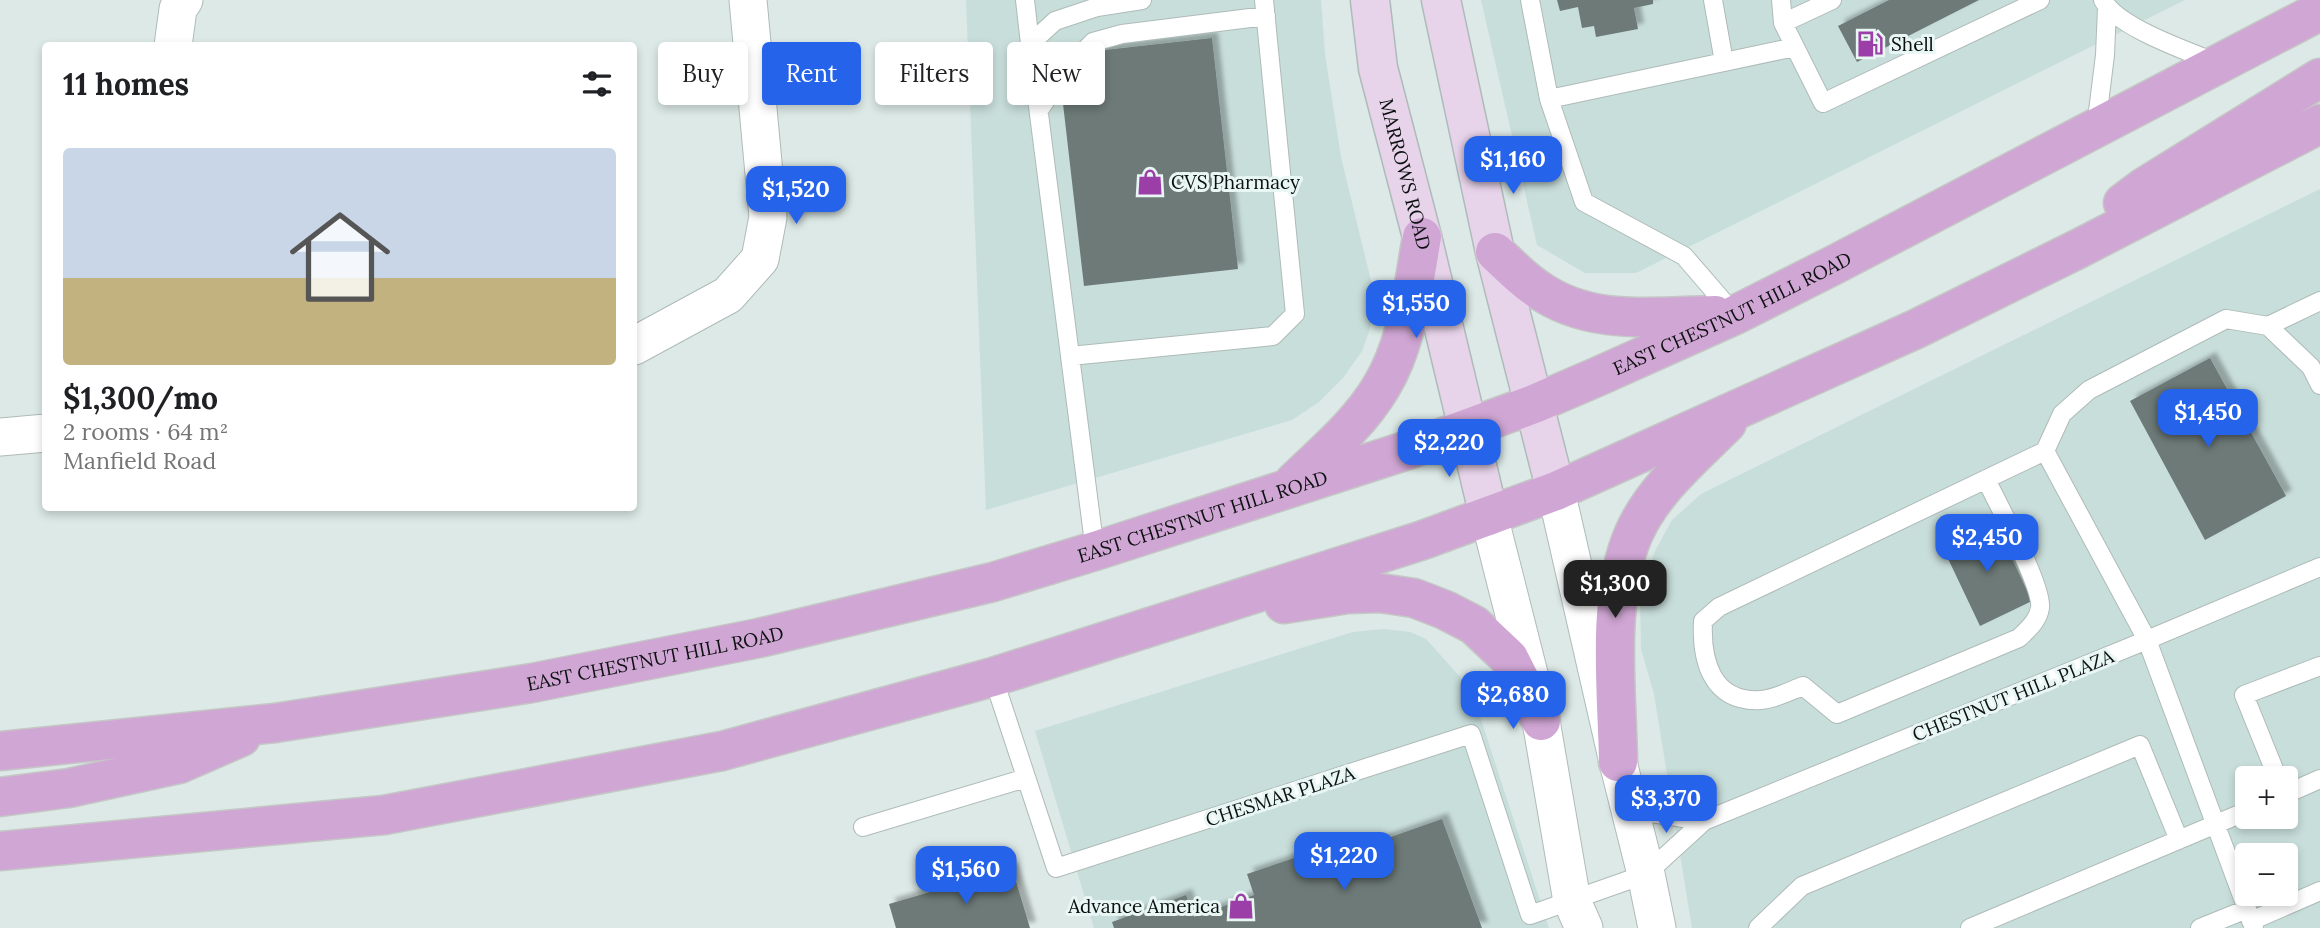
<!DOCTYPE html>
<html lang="en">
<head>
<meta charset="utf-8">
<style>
	:root { --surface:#fff; --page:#f6f6f6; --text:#202124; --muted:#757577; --line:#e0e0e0; --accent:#2563eb }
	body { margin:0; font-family:Lora,serif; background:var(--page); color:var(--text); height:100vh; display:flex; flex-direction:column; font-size:26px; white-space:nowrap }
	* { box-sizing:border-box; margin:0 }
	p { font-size:23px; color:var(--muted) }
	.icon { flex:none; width:38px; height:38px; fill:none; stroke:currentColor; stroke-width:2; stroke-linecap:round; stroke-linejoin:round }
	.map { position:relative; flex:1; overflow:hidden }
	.drawer { position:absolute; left:42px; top:42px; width:595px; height:469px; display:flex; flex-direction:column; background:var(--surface); border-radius:7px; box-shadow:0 4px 10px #0003 }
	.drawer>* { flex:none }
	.banner { position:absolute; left:658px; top:42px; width:665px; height:63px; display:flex; gap:14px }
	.controls { position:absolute; left:2235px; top:766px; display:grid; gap:14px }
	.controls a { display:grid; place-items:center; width:63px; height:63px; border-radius:7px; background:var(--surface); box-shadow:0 4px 10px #0003; font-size:35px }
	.price { position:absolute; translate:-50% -60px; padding:0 16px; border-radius:14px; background:var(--accent); color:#fff; font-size:23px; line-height:46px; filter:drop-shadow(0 2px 4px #0008) }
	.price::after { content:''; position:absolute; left:50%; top:42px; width:21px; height:16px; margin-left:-10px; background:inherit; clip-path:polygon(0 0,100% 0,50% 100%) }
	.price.on { background:#222; color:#fff }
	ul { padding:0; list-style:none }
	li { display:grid; align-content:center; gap:14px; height:371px; padding:0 21px }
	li+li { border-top:2px solid var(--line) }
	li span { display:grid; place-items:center; height:217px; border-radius:7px; color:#555 }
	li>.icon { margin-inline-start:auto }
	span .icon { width:126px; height:126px; fill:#fffc; stroke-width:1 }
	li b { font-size:30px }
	h2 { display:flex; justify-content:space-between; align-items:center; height:84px; padding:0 21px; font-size:30px }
	.tag { padding:0 24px; border-radius:7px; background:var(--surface); box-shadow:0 4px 10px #0003; font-size:24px; line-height:63px }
	.tag.on { background:var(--accent); color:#fff }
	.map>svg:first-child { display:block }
	.built { fill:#c8deda; fill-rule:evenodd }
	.building { fill:#6d7a77; filter:url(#shadow) }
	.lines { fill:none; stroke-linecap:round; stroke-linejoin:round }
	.lane-casing { stroke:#aebbb8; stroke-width:20 }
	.street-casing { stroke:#aebbb8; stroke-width:39 }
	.secondary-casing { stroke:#aebbb8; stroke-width:41 }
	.primary-casing { stroke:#c5c6c6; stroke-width:41 }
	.lane { stroke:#fff; stroke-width:18 }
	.street { stroke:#fff; stroke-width:37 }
	.secondary { stroke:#e7d3ea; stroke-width:38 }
	.primary { stroke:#d0a6d4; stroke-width:38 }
	.labels { text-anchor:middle; stroke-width:6; stroke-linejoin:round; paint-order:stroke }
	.poi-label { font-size:19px; fill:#0c1010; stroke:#e9f7f4; text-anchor:start }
	.street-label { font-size:19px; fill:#0c1010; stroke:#e9f7f4 }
</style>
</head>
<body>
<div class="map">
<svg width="2320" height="928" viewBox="0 0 2320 928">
	<defs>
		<filter id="shadow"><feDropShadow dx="6" dy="-6" stdDeviation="2" flood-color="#0004"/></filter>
	</defs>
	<rect width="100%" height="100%" fill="#dce9e6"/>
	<path class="built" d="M966,0h355l4,54 16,103 30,124 2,22 -3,26 -8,22 -19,27 -24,24 -27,18 -306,90z
		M1481,0h704l-549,273h-51l-48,-28z
		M2320,189v739h-628l-38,-234 -13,-45 -1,-54 15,-44 17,-31 29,-26zM2247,779h39v38h-39zM2247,856h39v38h-39z
		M1384,629l26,3 16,7 45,50 78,239h-455l-59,-197 318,-99z"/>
	<path class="building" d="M1557,0h96v4l-19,4 4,21 -42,8 -2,-11 -12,2 -4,-21 -18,4z
		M1889,0h90l-122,62 -19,-36z
		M1212,38l26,231 -154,17 -22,-191 34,-44z
		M2210,358l76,138 -81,44 -75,-139z
		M1994,521l38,80 -52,25 -38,-80z
		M1442,819l40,109h-368l-2,-6 74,-27 8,22 60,-22 -7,-21 65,-22 8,20 51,-17 -3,-10z
		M1012,868l18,60h-134l-7,-24z"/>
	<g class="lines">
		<g class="lane-casing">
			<path id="lane" d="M1025,0l5,44
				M1530,0l19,99 35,103 100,54 51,59
				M1781,0l2,23 40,80 217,-103
				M2103,0c14,27 84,51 114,63
				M1783,23l49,-23
				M1724,62l71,-15
				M1549,99l175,-37 -11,-62
				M1039,110l32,-46 22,-22 29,-8 144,-18
				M2096,127l9,-72 2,-47
				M2268,326l52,-25
				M1070,356l203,-20 22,-22 -31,-314
				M1986,479c11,24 57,107 54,129 -2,13 -12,21 -21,30l-182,76 -34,-28c-13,5 -28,13 -42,14 -49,3 -60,-39 -58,-79l16,-14c109,-52 217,-104 326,-156
				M1095,551l-65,-507 25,-23 42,-14 45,-7
				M993,677l63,191 415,-134 59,181 116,-41 58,-53 443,-181 173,-73
				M2278,779l-34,-84 76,-29
				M2286,794l34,-15
				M1631,810l73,11
				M863,827l163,-49
				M2251,921l69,-30
				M1758,928l44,-42 338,-141 39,95
				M1970,928l277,-117
				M2200,928l47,-19
				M2254,928l-107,-288 -102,-189 17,-37 27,-24 137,-71 42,7 43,41 9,18"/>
		</g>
		<g class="street-casing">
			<path id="street" d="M173,46l5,-37 6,-9
				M634,346l94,-51 32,-36 8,-42 -20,-217
				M0,437l46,-4
				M1556,491l62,271 28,112 11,54
				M1489,516l52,205 31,180 12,27"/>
		</g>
		<g class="secondary-casing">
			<g id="secondary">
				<path id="s1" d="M1370,0l8,68 44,169 67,279"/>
				<path d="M1441,0l54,252 61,239"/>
			</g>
		</g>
		<g class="primary-casing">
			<g id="primary">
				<path d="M2123,203l20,-15 177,-110"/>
				<path d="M1495,252c13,12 26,26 41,36 54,39 117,28 179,27"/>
				<path d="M1294,482c31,-30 65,-58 87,-95 27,-44 32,-100 41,-150"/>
				<path d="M1284,604l64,-10 32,-1 34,5 31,12 29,15 35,33 32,63"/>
				<path id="s2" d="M0,751l275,-28 257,-40 227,-45 234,-56 102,-31 313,-101 126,-46 65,-28 136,-61 97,-49 488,-255"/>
				<path d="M1618,762c-1,-70 -13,-164 16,-229 19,-43 60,-77 93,-110"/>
				<path d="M0,797l69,-9 110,-24 62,-27"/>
				<path d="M0,851l384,-36 338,-64 271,-74 430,-137 133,-49 360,-162 162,-80 242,-125"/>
			</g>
		</g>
		<use href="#lane" class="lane"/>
		<use href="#street" class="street"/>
		<use href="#secondary" class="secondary"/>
		<use href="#primary" class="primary"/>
	</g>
	<defs>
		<g id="fuel-bare" transform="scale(2.1)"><path d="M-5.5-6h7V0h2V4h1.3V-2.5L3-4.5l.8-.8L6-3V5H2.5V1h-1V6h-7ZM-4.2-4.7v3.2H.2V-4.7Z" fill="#9c3ea7" stroke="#e9f7f4" stroke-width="2.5" paint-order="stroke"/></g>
		<g id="shop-bare" transform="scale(2.1)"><path d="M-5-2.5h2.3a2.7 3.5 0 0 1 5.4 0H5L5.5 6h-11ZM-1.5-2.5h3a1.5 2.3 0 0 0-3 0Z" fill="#9c3ea7" stroke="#e9f7f4" stroke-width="2.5" paint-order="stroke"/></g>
	</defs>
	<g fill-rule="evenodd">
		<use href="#fuel-bare" x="1870" y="44"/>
		<use href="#shop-bare" x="1150" y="182"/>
		<use href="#shop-bare" x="1241" y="906"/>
	</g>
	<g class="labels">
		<g class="poi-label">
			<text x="1891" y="51">Shell</text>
			<text x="1171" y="189">CVS Pharmacy</text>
			<text x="1220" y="913" text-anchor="end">Advance America</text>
		</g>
		<g class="street-label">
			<text dy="7" stroke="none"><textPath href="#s1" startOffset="178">MARROWS ROAD</textPath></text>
			<text dy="7" stroke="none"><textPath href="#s2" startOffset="1796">EAST CHESTNUT HILL ROAD</textPath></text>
			<text dy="7" stroke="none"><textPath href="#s2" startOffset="1228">EAST CHESTNUT HILL ROAD</textPath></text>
			<text dy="7" stroke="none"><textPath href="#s2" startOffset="662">EAST CHESTNUT HILL ROAD</textPath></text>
			<text transform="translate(2013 695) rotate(-22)" y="7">CHESTNUT HILL PLAZA</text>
			<text transform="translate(1280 796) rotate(-18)" y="7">CHESMAR PLAZA</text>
		</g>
	</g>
</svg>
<div class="controls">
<a>+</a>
<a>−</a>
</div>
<b class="price" style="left:1513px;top:196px">$1,160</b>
<b class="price" style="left:796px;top:226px">$1,520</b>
<b class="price" style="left:1416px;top:340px">$1,550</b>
<b class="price" style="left:2208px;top:449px">$1,450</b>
<b class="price" style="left:1449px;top:479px">$2,220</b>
<b class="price" style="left:1987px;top:574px">$2,450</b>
<b class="price on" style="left:1615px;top:620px">$1,300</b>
<b class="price" style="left:1513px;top:731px">$2,680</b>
<b class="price" style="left:1666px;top:835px">$3,370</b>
<b class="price" style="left:1344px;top:892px">$1,220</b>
<b class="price" style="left:966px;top:906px">$1,560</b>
<div class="banner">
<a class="tag">Buy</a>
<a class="tag on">Rent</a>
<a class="tag">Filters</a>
<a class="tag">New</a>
</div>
<section class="drawer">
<h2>11 homes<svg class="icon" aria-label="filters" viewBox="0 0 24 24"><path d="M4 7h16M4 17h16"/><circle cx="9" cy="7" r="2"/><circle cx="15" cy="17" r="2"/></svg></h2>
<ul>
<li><span style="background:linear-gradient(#c9d6e8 60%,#c2b280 0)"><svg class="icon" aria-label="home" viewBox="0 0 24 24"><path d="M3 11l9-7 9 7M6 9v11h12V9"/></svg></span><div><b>$1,300/mo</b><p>2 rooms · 64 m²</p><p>Manfield Road</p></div></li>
</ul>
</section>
</div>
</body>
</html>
